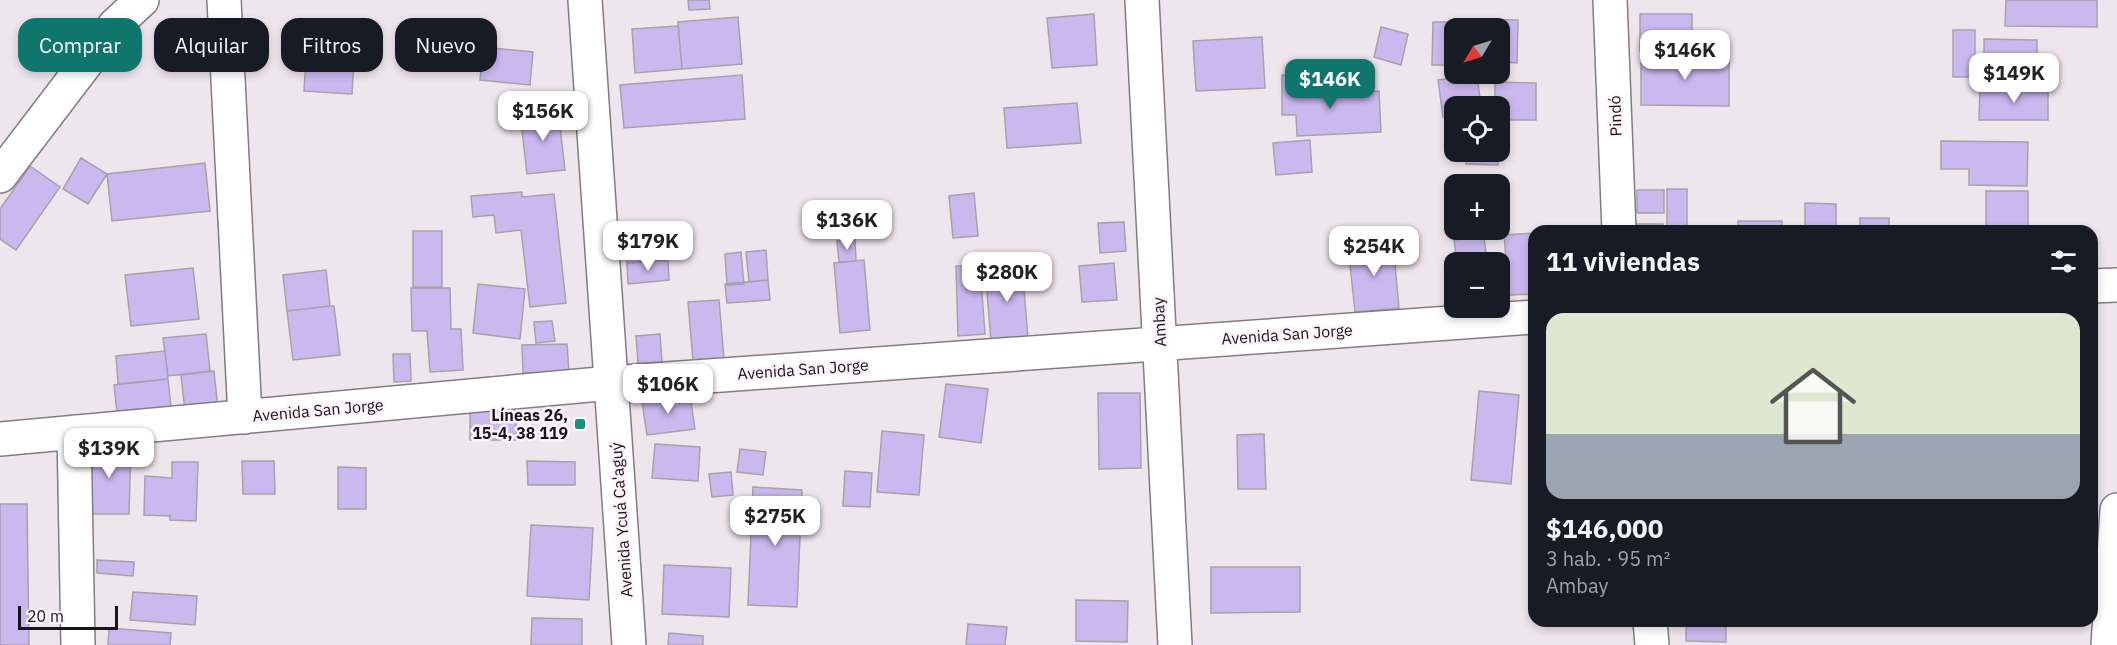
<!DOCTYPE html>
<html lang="es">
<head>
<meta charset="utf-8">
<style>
	:root { --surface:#171b24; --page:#20242c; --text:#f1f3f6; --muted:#9ea1a6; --line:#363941; --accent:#0f766e }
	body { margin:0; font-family:"IBM Plex Sans",sans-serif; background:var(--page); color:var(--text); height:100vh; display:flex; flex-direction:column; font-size:22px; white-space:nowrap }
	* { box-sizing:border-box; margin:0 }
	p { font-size:20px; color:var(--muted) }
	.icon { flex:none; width:33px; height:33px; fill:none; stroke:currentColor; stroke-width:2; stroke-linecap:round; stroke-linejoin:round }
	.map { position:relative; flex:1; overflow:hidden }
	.details { position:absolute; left:1528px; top:225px; width:570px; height:402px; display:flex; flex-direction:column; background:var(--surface); border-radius:18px; box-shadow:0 3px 9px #0003 }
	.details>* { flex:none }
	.guide { position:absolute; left:18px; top:18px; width:570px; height:54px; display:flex; gap:12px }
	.needle { width:39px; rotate:232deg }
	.buttons { position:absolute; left:1444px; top:18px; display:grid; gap:12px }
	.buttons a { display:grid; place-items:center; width:66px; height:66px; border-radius:12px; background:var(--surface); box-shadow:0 3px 9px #0003; font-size:30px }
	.scale { position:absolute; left:18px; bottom:15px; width:100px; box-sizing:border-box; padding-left:6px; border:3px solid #181417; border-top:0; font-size:16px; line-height:21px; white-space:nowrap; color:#181417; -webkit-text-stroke:4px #fcf3fb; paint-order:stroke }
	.price { position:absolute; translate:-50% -51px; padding:0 14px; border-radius:12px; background:#fff; color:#222; font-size:20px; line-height:39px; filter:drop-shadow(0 2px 3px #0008) }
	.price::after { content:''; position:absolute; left:50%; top:36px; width:18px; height:14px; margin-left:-9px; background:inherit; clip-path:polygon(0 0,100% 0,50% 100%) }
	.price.active { background:var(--accent); color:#fff }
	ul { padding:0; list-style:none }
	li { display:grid; align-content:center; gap:12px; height:318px; padding:0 18px }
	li+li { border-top:2px solid var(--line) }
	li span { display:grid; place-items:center; height:186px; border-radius:18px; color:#555 }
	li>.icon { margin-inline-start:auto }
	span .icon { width:108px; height:108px; fill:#fffc; stroke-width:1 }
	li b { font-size:26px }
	h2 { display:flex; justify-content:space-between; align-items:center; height:72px; padding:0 18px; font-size:26px }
	.chip { padding:0 21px; border-radius:18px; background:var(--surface); box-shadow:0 3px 9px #0003; font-size:21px; line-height:54px }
	.chip.active { background:var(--accent); color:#fff }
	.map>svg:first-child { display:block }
	.building { fill:#cbb8ef; stroke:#a5a2ac; stroke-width:1.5 }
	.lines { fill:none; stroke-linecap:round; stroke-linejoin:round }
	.minor-casing { stroke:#847b82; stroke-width:36 }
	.major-casing { stroke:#847b82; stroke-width:36 }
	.minor { stroke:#fff; stroke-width:33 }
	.major { stroke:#fff; stroke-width:33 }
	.poi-dot { fill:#15947b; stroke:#fcf3fb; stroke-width:2 }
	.labels { text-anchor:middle; stroke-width:5; stroke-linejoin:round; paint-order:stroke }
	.street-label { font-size:16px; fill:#181417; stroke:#fcf3fb }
	.poi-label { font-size:16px; font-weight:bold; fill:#181417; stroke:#fcf3fb; text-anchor:end }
</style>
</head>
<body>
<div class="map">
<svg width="2117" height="645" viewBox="0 0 2117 645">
	<rect width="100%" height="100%" fill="#efe5ed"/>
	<path class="building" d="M688,0h21l1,9 -21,1z
		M2006,0h91v27l-92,-1z
		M1094,14l3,51 -45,3 -5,-50z
		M1640,14h52v38l-52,-1z
		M738,17l4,47 -60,5 -4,-47z
		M1459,19l59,1 -1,43 -17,-1v-34h-41z
		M308,22l48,3 -4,69 -48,-3z
		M1433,22h19v43h-20z
		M678,26l4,43 -47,4 -3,-44z
		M1381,27l27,7 -7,31 -27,-8z
		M1953,30h22v47h-22z
		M1262,37l3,51 -69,3 -3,-50z
		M1984,39l53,1v46l-53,-1z
		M483,47l50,5 -3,33 -50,-5z
		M1641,55l88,1v50l-88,-1z
		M742,75l3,44 -121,9 -4,-43z
		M1282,75l20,1v19l77,-4 2,41 -84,4 -1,-21h-14z
		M1477,75l4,31h-26v9l-12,2 -5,-37z
		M1495,82l41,1v37h-36v-14h-5z
		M1980,88h68v32h-69z
		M1077,103l4,40 -74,5 -3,-40z
		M558,109l7,61 -38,4 -7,-61z
		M1310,140l2,32 -36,3 -3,-32z
		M1941,141l87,1 -1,44 -58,-1v-16h-28z
		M1466,152h32v13l-32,-1z
		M81,158l26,16 -19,30 -25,-15z
		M205,163l5,48 -98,10 -5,-47z
		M30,166l30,21 -44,63 -16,-11v-30z
		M1667,189h20v40h-20z
		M1637,190h27v23h-27z
		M1986,191h42v40h-42z
		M522,192v5l32,-3 12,109 -36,4 -9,-77 -25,3 -2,-18 -21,2 -2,-21z
		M974,193l4,43 -25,2 -4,-42z
		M1805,203l31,1v27h-31z
		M1860,218h29v13h-29z
		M1738,221h44v10h-44z
		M1124,222l2,29 -26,2 -2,-30z
		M1632,224h31v7h-31z
		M665,226l3,34 -41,3 -3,-34z
		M413,231h29v56h-29z
		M1534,233v61l-25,1 -5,-60z
		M1484,237l3,25h-30l-3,-22z
		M855,239l1,22 -17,1 -2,-21z
		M1393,242l6,66 -44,4 -7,-66z
		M766,250l2,30 -19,2 -3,-30z
		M741,252l3,32 -17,1 -2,-31z
		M668,260l1,20 -41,4 -1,-21z
		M864,260l6,70 -30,3 -6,-70z
		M1114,263l3,37 -35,2 -3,-36z
		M1022,265l6,73 -37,3 -6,-73z
		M956,266h24l5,68 -27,2z
		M193,268l6,51 -68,7 -6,-51z
		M326,270l4,36 -43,5 -4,-36z
		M768,280l2,20 -43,3 -2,-19z
		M478,284l47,5 -5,50 -47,-6z
		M411,288h39l1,41h10l2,41 -33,2 -3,-41h-15z
		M719,300l6,71 -31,2 -6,-71z
		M330,306h4l6,49 -47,5 -6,-49z
		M552,321l3,20 -19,2 -2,-21z
		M206,334l4,37 -42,5 -5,-38z
		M660,334l3,42 -24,2 -3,-42z
		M567,344l2,28 -46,1 -1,-28z
		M165,351l3,28 -50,5 -2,-28z
		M393,354h17l1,27 -17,1z
		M214,371l4,38 -33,3 -4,-37z
		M168,379l4,37 -54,6 -4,-37z
		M946,384l42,5 -7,54 -42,-6z
		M1479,391l40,4 -8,89 -40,-4z
		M1098,393h42l1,75 -42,1z
		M690,396l5,33 -48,6 -5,-33z
		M470,402h46v38h-46z
		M882,431l42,4 -5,60 -42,-3z
		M1264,434l2,55h-28l-1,-54z
		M89,443l42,1 -2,70h-41z
		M655,444l45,3 -2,34 -46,-3z
		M740,449l26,3 -3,23 -26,-3z
		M242,461h32l1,33h-32z
		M527,461l48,1v23h-47z
		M172,462h26l-2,59 -26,-1v-4l-26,-1 1,-39 27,2z
		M338,467l28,1v41h-28z
		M845,471l27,2 -2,34 -27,-1z
		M731,472l2,23 -21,2 -3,-23z
		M753,487l49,3 -5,117 -49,-2z
		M0,504h27l2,141h-29z
		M531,525l62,3 -4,72 -62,-4z
		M97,560l37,2 -1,14 -36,-3z
		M664,565l67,3 -2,49 -67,-3z
		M1211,567h89v45l-89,1z
		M133,592l64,4 -2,29 -65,-5z
		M1076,600l52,1 -1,41 -51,-1z
		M532,618l50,1v26h-51z
		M1686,621h40v21l-40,-1z
		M968,624l39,3 -2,18h-39z
		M109,628l62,5 -1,12h-62z
		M669,633l34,3v9h-35z"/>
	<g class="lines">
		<g class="minor-casing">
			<path id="minor" d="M224,0l21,417
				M585,0l44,645
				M1142,0l33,645
				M1610,0l9,231
				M0,176l115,-151 27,-25
				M2092,286l25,-1
				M74,432l4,213
				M0,439l611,-56 923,-66
				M1650,621l2,24"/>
		</g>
		<g class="major-casing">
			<path id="major" d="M2108,645l9,-135"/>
		</g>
		<use href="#minor" class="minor"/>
		<use href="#major" class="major"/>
	</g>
	<rect class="poi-dot" x="574" y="418" width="12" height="12" rx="3"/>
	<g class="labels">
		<g class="street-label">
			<text transform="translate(1615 116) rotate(-92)" y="6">Pindó</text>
			<text transform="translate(1159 322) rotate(-93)" y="6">Ambay</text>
			<text transform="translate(1287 334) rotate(-4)" y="6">Avenida San Jorge</text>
			<text transform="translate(803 369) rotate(-4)" y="6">Avenida San Jorge</text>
			<text transform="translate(318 410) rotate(-5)" y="6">Avenida San Jorge</text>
			<text transform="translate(621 520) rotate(-94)" y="6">Avenida Ycuá Ca'aguý</text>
		</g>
		<g class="poi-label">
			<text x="568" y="421">Líneas 26,<tspan x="568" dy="18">15-4, 38 119</tspan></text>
		</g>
	</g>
</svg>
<div class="buttons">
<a><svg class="needle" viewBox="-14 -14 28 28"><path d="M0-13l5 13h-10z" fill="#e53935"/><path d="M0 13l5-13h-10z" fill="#9ea1a6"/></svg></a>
<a><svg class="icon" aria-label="locate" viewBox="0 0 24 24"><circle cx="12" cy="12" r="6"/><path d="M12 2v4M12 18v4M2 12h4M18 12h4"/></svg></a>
<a>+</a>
<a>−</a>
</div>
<div class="scale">20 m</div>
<b class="price" style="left:1685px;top:81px">$146K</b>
<b class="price" style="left:2014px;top:104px">$149K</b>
<b class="price active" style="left:1330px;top:110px">$146K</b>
<b class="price" style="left:543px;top:142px">$156K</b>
<b class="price" style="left:847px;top:251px">$136K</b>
<b class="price" style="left:648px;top:272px">$179K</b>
<b class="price" style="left:1374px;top:277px">$254K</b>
<b class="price" style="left:1007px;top:303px">$280K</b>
<b class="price" style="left:668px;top:415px">$106K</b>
<b class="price" style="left:109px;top:479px">$139K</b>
<b class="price" style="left:775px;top:547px">$275K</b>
<div class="guide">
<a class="chip active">Comprar</a>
<a class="chip">Alquilar</a>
<a class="chip">Filtros</a>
<a class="chip">Nuevo</a>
</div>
<section class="details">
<h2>11 viviendas<svg class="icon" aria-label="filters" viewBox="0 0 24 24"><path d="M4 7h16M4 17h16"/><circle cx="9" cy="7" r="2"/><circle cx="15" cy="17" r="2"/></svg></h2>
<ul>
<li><span style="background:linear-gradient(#dfe7d0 65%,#9aa5b1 0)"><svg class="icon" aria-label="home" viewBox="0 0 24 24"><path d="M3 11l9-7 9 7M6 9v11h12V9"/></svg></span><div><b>$146,000</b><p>3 hab. · 95 m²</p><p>Ambay</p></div></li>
</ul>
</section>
</div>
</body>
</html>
